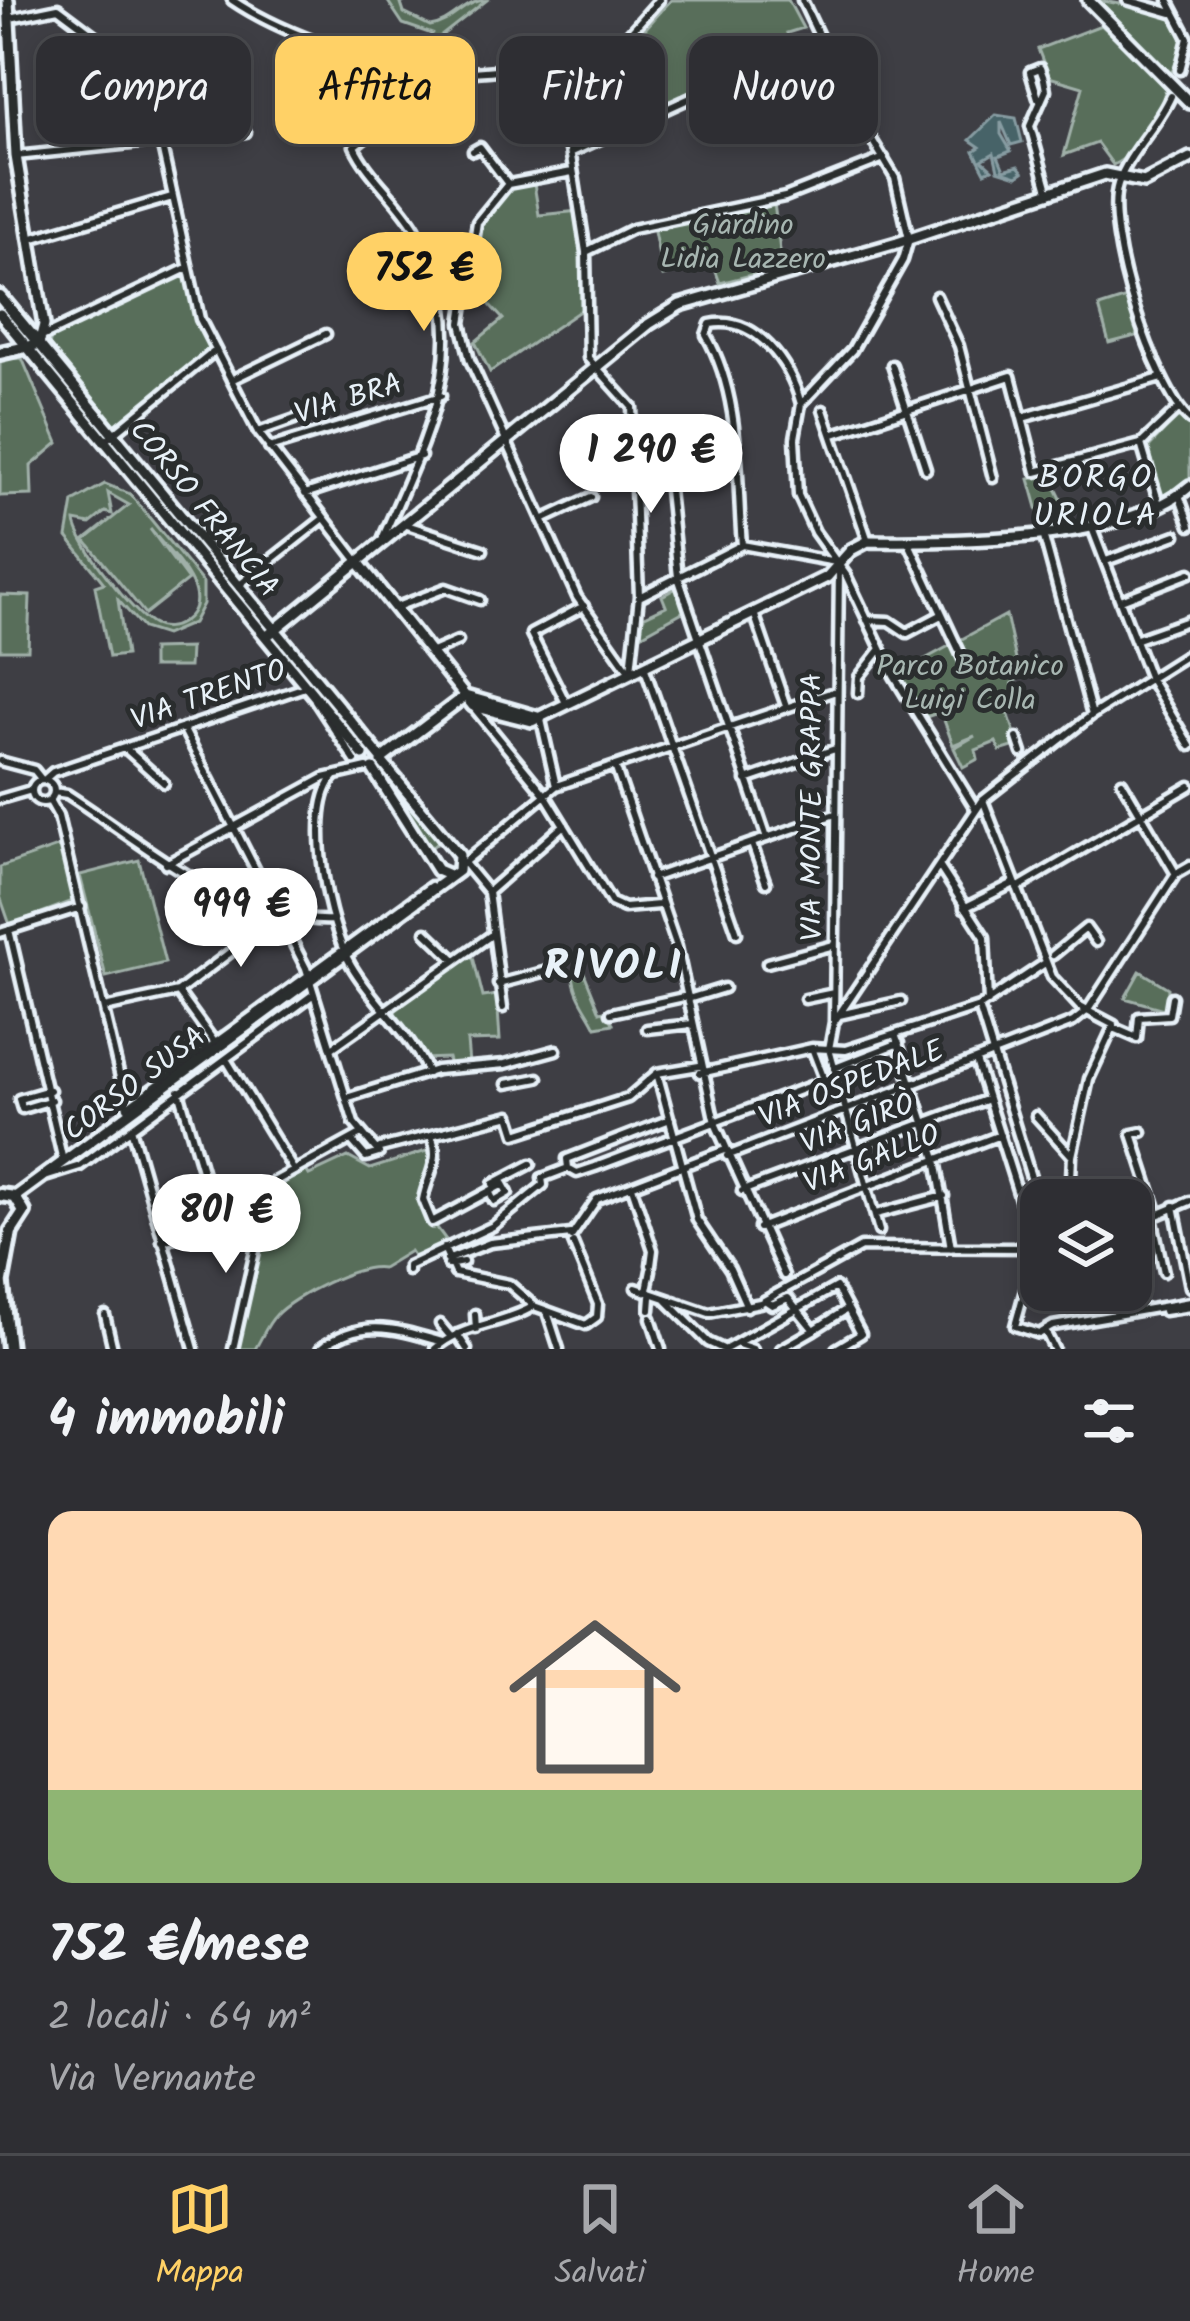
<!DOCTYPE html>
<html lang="it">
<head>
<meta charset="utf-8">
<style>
	:root { --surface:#2e2e33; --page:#3a3a3f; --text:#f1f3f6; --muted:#a7a8ac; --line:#494a4e; --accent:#ffd166 }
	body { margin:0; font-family:Kalam,sans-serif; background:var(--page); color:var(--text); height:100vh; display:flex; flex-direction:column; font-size:45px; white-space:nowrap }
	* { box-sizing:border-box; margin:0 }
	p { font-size:39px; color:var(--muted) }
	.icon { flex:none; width:66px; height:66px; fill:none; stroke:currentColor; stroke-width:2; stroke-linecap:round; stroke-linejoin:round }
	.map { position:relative; height:1349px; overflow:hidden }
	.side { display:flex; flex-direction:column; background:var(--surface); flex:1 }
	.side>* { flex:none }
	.banner { position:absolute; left:36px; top:36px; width:1119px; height:108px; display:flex; gap:24px }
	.controls { position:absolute; left:1020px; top:1179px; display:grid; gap:24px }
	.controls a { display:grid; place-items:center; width:132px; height:132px; border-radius:24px; background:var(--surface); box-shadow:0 6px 18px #0003,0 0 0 3px var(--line); font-size:60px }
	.price { position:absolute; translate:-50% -102px; padding:0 27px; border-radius:42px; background:#fff; color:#222; font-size:39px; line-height:78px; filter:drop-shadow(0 3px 6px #0008) }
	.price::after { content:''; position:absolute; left:50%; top:72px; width:36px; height:27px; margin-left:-18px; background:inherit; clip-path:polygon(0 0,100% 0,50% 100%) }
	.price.active { background:var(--accent); color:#111 }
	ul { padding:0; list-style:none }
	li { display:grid; align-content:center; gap:24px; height:636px; padding:0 48px }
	li span { display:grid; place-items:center; height:372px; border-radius:24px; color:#555 }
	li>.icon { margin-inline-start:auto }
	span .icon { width:216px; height:216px; fill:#fffc; stroke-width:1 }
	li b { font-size:51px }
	h2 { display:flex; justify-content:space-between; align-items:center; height:144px; padding:0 48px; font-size:51px }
	.pill { padding:0 42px; border-radius:24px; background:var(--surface); box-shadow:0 6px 18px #0003,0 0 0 3px var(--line); font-size:42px; line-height:108px }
	.pill.active { background:var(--accent); color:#111 }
	.menu { display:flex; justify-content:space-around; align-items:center; height:168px; border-top:3px solid var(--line); background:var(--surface); font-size:33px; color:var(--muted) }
	.menu a { display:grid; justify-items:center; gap:6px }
	.menu .active { color:var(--accent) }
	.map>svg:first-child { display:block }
	.green { fill:#586e5a; stroke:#a0b0a9; stroke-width:3; fill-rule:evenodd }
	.water { fill:#466468; stroke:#879ca2; stroke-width:3 }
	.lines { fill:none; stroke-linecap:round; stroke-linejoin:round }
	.street-tunnel { stroke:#58595f; stroke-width:6; stroke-dasharray:6 3; stroke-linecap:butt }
	.street-casing { stroke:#e8f1f8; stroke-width:15 }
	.secondary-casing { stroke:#e8f1f8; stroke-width:18 }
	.primary-casing { stroke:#e8f1f8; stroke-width:20 }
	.street { stroke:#2a2d2e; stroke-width:6 }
	.secondary { stroke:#2a2d2e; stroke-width:9 }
	.primary { stroke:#2a2d2e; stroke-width:10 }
	.labels { text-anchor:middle; stroke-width:10; stroke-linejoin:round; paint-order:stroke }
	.park-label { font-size:30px; fill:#a7b6b1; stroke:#2a2d2e }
	.street-label { font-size:30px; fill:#e8f1f8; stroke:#2a2d2e }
	.neighbourhood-label { font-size:33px; letter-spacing:3px; fill:#e8f1f8; stroke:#2a2d2e }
	.district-label { font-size:42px; font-weight:bold; letter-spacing:3px; fill:#e8f1f8; stroke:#2a2d2e }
</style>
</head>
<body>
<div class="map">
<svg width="1190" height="1349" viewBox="0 0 1190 1349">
	<rect width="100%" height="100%" fill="#3e3e44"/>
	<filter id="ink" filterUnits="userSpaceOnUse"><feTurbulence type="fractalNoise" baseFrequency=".00833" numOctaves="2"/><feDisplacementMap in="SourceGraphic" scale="24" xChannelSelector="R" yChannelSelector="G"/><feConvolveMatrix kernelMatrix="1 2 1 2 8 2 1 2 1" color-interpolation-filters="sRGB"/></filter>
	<g filter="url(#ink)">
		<path class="green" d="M387,0h20l-6,4 3,9 26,13c23,-3 34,-26 57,-26l-56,44 -4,-5 5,-5 -29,-10z
			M671,0h117l15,28 -16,5 7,18 -187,82 -10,-70 21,-4z
			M1098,0l56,10 22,12 8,24 -13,28z
			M1101,25l66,60c-8,30 -25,67 -54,80l-16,-22 -33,12 19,-68 -34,-10 -11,-28z
			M134,72l7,16 -29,13 -8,-15z
			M512,182l22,2 5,31 41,-4 6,41 -2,56 -94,64 -15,-30 28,-23 -13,-14 -4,-35 -14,-1 7,-49z
			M774,203l8,64 -62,16 -8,-22 -49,15 -10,-49z
			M185,273l12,48 15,29 -94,78 -69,-83 3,-10z
			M1130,297l10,31 -4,8 -27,7 -10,-36z
			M22,358l36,85 -27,23 1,29 -32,1v-137z
			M1177,417l13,8v57l-29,19 -12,-54z
			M1049,474l25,51 -31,4 -14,-50z
			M105,484l25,10 73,89v21l-10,19 -28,12 -22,-7 -25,-28 8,55 -17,2 -14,-71 9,-3 -37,-46 6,-35zM108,493l21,12 -44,35 60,74 43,-34 -38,-51c17,22 72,69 31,94 -8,5 -19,6 -27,2 -19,-8 -79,-85 -79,-104l15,3 15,-12 7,2z
			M678,587l8,23 -45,25 2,-18 23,-11 -4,-10z
			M0,595l30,1 -2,54h-28z
			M1006,615l14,63 -8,5 3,8 -9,16 13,38 -19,6 -4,-9 -20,8 2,9 -15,8 -9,-19 21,-12 -22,9 -12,-33 -18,6 -29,-42z
			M190,648l-1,19h-37v-18z
			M397,787l43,53 -9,8 -38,-58z
			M60,846l13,55 -63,24 -10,-29v-29z
			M139,860l26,103 -59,14 -26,-102z
			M472,953l11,44 14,-2 3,45 -33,1 2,23 -19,2 -2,-8 -27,1 -26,-36v-14z
			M583,970l17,42 8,-2 5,14 -17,3c-7,-16 -22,-31 -23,-54z
			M1140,971l28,17 -1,22 -42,-12z
			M436,1148l-13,61 26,35 -33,16 -6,-9 -28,17c-23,-5 -90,29 -106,47 -9,9 -14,23 -21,34h-21l40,-166 29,-18 6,10 39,-18 22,12z"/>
		<path class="water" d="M996,115l20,3 6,24 -11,3 -10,-23v12l10,17 -13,5 6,14 14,-4 5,6 -6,4 -19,-6 -4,-17 -12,7 10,9 -7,3 -11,-21 6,-4 -10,-7z"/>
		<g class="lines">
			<path class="street-tunnel" d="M1171,96l9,-26"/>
			<g class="street-casing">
				<path id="street" d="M232,0c48,33 149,69 208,72 56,3 117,-12 173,-20l46,-52
					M802,0l51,108 42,70 14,61 -6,21 -51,90 -51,54 -6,34 3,57 17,37 31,43 48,101 81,132
					M1127,0l45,13
					M1168,0l20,38 -8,32
					M10,18l48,-10 88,66 54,245 58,113 99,128
					M556,60l30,192 2,106 44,49 7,189 -8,74
					M1044,79l2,11 -16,36 19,68
					M1171,96c-13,30 -43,57 -53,88 -15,48 36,203 72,236
					M1038,98l-8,-26 10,-4 4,11
					M473,151l7,-4 28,37
					M572,152l248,-113
					M16,156l230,-24
					M572,172l-64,12 -31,38 -16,101 9,37 107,237 53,75
					M30,239l142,-42
					M586,252l46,-23 153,-32 99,-39
					M936,296l23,50 34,132
					M44,336l143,-68
					M892,365l34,104
					M231,380l95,-46
					M823,410l45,131
					M1022,418l139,-40
					M258,432l68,-24
					M834,434l177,-58 25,96 105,-28 37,-35
					M106,440l110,-90
					M734,444l-69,7 13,126 89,261
					M1141,444l18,60
					M269,448l172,-52
					M305,494l116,-38
					M1179,495l11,31
					M542,520l49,-23
					M404,524l79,26
					M1092,528l58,151 40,67
					M1043,534l49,181
					M383,537c47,-107 95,-195 32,-309 -17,-29 -48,-53 -61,-82l93,-74
					M908,541l57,122
					M742,545c-6,-70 0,-148 -36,-210l4,-11c47,-9 80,40 91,80
					M1106,561l70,-26
					M238,586l86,-68
					M641,596l101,-51 94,17
					M1121,600l69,-27
					M394,608l52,-20 34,12
					M754,613l32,93
					M867,620l22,1 18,12 34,-18
					M1137,639l53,-19
					M430,653l28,-12
					M644,666l93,267
					M858,693l1,-16 21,-27
					M315,700l40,61
					M567,705l-36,-71 53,-28
					M475,709l71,87 65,106 13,6 35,-3
					M541,720l15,66
					M183,728l123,240 48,155 25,30 -13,4 -14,-16
					M1017,738l5,15
					M125,748l39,35
					M0,761l34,9 8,10
					M615,766l62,181 38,176 69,152
					M335,776c-32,33 -6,152 16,189 22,38 59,67 77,108
					M32 791a11 11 0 1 1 22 0a11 11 0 1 1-22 0Z
					M44,780l9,-8 252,-85
					M746,780l89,-31
					M1122,782l54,92
					M54,792l13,2c79,51 167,130 266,126
					M0,799l31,-9
					M49,800l9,16 69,291
					M983,800l69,177 28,30 34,18 -25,54 -17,77 -2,44
					M752,844l14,39
					M464,863l24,29
					M166,864l158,-86 43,-10
					M462,864l94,-78 280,-95
					M939,866l46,71 3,65
					M652,878l183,-64
					M1017,888l173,-102
					M488,892l15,116
					M488,892l76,-67
					M964,908l50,-25
					M9,930l54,231
					M426,932l29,28
					M0,933l81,-26
					M1053,955l33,-27 10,14
					M767,963l67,-18
					M498,984l53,-14
					M178,992l37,51
					M688,999l36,-11
					M805,999l29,-6
					M979,1007l62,203
					M104,1008l74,-16 100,-76
					M611,1013l77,-17
					M839,1015l62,-14
					M834,1022l149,-222 109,-85 98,-62
					M1114,1028l23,10 2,-21 30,-2 3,-18
					M647,1029l45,-5
					M895,1034l41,125 15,89
					M332,1048l158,-112
					M812,1048l13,34
					M829,1049l5,-27 5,-455
					M829,1049l50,182
					M226,1059l67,110
					M976,1061l60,189 -21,76 24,8 14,-8 137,-24
					M835,1068l64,-25
					M657,1073l40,147 33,49 17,38
					M700,1073l112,-25 34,2 133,-43 66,-44
					M507,1084l31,-6
					M50,1090l-31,9 3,10 30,-9
					M179,1091l39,134
					M346,1098l90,-28 69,-6 51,-14
					M127,1107l304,-221
					M1036,1116l36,40
					M131,1128l63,221
					M1142,1132l-10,2 26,80
					M431,1136c11,24 -4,41 -8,64l9,22 71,-38 5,9 -14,8 -4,-8
					M380,1148l130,-33 6,19 112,-36 29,-25 42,-7
					M727,1156l346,-134 15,-12 88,-136 14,-8
					M568,1168l-1,-9 103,-40
					M48,1176l32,-10 231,-170
					M493,1184l38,-20
					M632,1187l21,63 -2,15
					M742,1191l246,-92
					M1174,1206l16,81
					M876,1214l68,-18
					M1152,1217l12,55
					M1131,1226l59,-25
					M759,1228l241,-93
					M571,1237l26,-38 128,-49
					M162,1241l100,-28
					M444,1248l11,25 54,11 25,22 52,19 11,-8 1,-13 -25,-61
					M447,1260l43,-17 81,-9
					M448,1265l15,-3
					M408,1271v-5l85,-40 50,-41 -1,-7 26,-10 9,5 18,-6 242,-91
					M636,1288l73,25 51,-10 101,-56 180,1
					M647,1290l4,-20
					M667,1301l41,41 15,7
					M766,1301l6,4 16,-7 26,32 33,-21
					M650,1310l1,-13
					M1164,1311l26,-4
					M547,1312l12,37
					M475,1314l1,15
					M105,1315l8,34
					M651,1318l10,31
					M440,1324l10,12
					M1045,1331l9,18
					M457,1334l10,15
					M738,1344l15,5
					M233,1349l37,-165 91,-50
					M320,1349c41,-33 77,-20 122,-7
					M435,1349c26,-25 68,-24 99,-43
					M726,1349l110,-62 25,47 -25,15
					M781,1349l33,-19"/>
			</g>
			<g class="secondary-casing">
				<path id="secondary" d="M8,0l8,156 28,169 -5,19 343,415
					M1088,0l102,103
					M0,314l363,441
					M359,563l114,143 59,15 295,-144 24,-27 17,-9c84,1 258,2 322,-55
					M266,637l383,-313 31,-19 217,-62 208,-69 39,8 46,-24
					M465,696l76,22
					M382,759l83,-63
					M373,769l64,101 14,6
					M15,1197l443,-326 1,-16 -77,-93"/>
			</g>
			<g class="primary-casing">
				<path id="primary" d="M0,297l39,47 -39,9
					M0,1195l15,2 9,15 -13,20 -9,49
					M1,1276l8,73"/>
			</g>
			<use href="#street" class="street"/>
			<use href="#secondary" class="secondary"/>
			<use href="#primary" class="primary"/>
		</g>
	</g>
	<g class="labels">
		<g class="park-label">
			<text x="743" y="234">Giardino<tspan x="743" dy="34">Lidia Lazzero</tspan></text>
			<text x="970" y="675">Parco Botanico<tspan x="970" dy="34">Luigi Colla</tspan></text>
		</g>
		<g class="street-label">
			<text transform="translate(348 398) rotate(-17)" y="10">VIA BRA</text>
			<text transform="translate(205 508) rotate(51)" y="10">CORSO FRANCIA</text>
			<text transform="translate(208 694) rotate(-19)" y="10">VIA TRENTO</text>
			<text transform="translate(811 807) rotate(-90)" y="10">VIA MONTE GRAPPA</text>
			<text transform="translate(134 1083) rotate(-37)" y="10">CORSO SUSA</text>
			<text transform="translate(851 1083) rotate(-21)" y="10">VIA OSPEDALE</text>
			<text transform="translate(857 1123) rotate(-21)" y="10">VIA GIRÒ</text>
			<text transform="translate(871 1158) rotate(-21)" y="10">VIA GALLO</text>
		</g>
		<g class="neighbourhood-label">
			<text x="1096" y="488">BORGO<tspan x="1096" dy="38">URIOLA</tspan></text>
		</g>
		<g class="district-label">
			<text x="614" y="979">RIVOLI</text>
		</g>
	</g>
</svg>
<div class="controls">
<a><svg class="icon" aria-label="layers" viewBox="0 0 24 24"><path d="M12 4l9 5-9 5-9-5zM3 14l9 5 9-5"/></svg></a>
</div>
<b class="price active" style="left:424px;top:334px">752 €</b>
<b class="price" style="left:651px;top:516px">1 290 €</b>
<b class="price" style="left:241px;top:970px">999 €</b>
<b class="price" style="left:226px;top:1276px">801 €</b>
<div class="banner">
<a class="pill">Compra</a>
<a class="pill active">Affitta</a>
<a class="pill">Filtri</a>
<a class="pill">Nuovo</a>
</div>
</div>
<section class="side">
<h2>4 immobili<svg class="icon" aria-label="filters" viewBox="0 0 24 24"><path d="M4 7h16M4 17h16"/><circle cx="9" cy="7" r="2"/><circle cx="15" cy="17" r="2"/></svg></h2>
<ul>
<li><span style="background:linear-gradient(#ffd9b3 75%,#8fb573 0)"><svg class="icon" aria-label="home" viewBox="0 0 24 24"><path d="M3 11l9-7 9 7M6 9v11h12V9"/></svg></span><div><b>752 €/mese</b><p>2 locali · 64 m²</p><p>Via Vernante</p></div></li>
</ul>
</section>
<nav class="menu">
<a class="active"><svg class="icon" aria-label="map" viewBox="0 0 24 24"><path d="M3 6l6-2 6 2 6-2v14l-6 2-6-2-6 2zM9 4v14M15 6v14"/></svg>Mappa</a>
<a><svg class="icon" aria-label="saved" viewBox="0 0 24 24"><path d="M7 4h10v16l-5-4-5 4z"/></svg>Salvati</a>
<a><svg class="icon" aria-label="home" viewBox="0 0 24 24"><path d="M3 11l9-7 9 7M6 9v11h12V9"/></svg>Home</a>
</nav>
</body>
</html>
